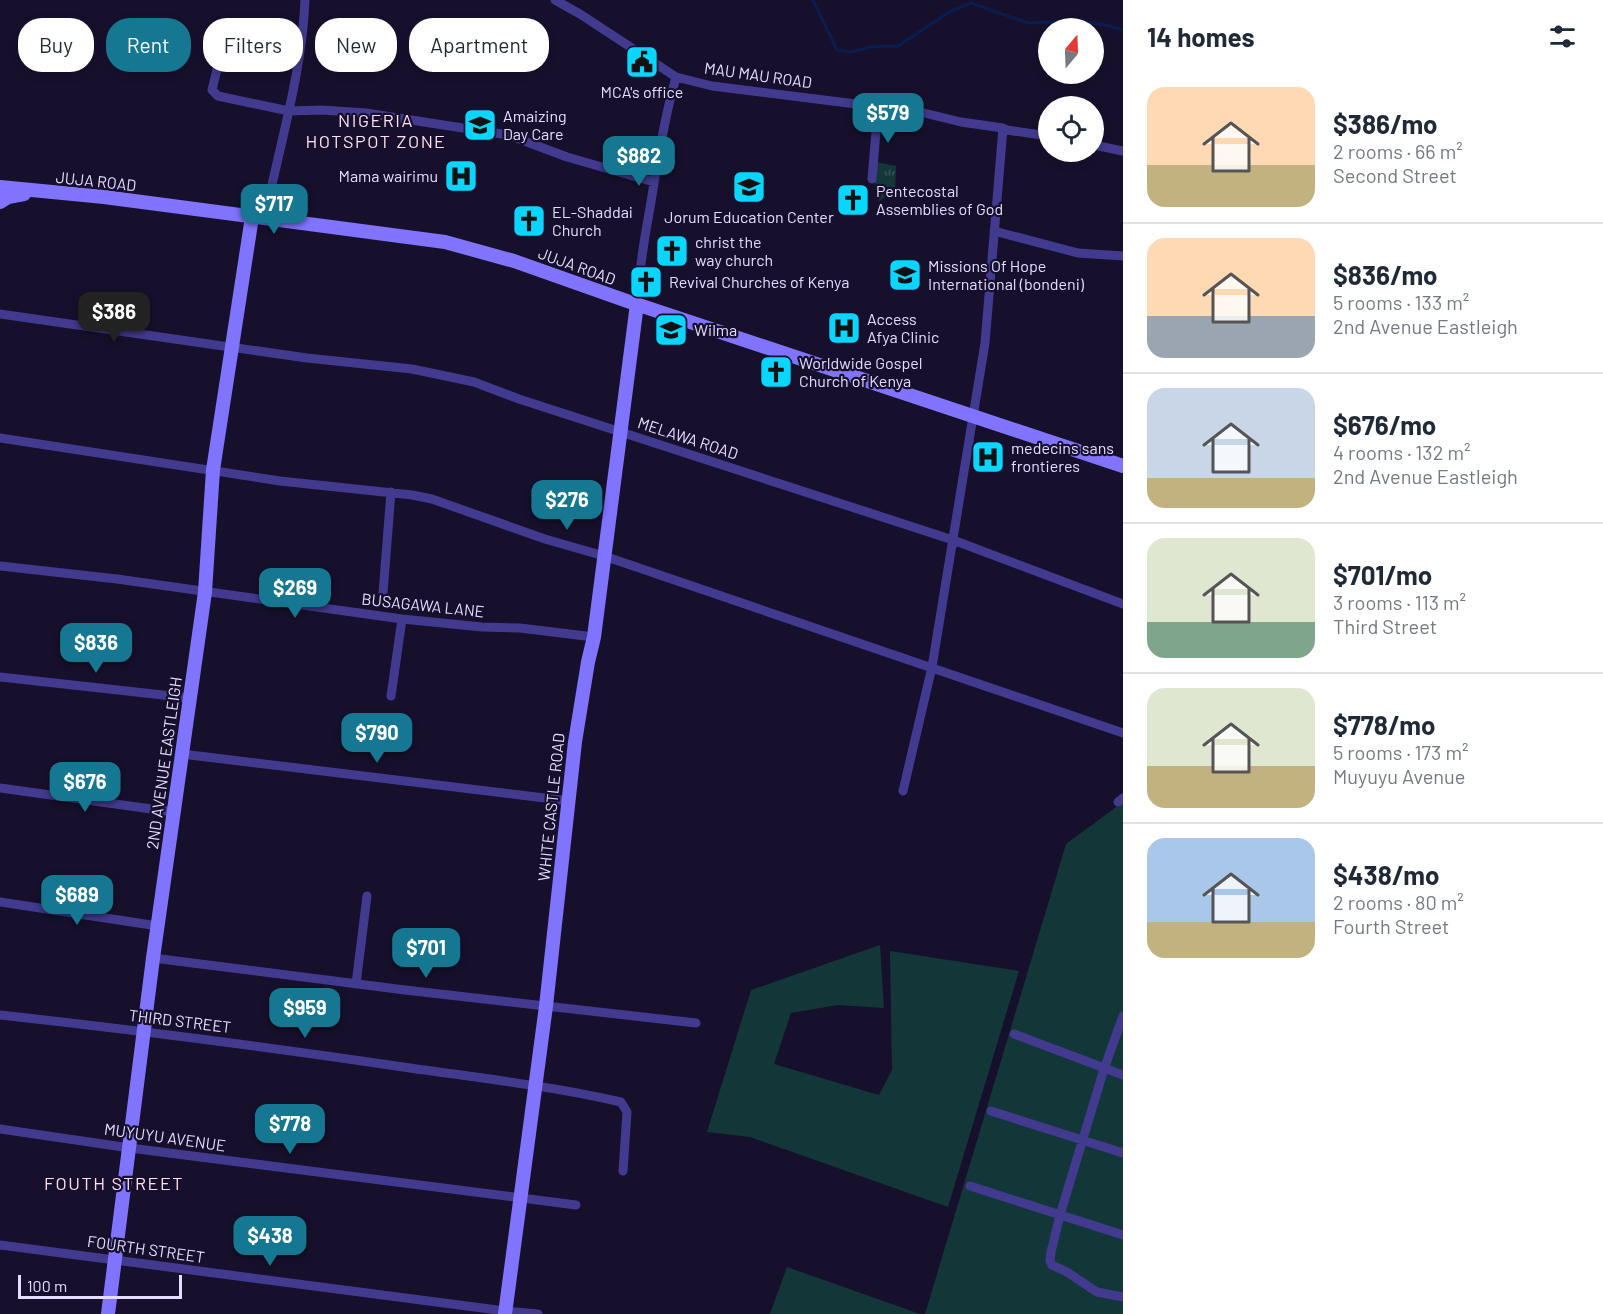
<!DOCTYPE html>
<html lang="en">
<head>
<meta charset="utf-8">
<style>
	:root { --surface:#fff; --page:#f6f6f7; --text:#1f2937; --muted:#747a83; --line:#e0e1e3; --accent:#157791 }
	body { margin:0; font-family:Barlow,sans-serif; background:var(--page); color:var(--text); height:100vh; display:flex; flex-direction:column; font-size:22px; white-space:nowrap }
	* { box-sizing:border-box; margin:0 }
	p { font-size:20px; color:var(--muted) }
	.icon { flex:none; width:33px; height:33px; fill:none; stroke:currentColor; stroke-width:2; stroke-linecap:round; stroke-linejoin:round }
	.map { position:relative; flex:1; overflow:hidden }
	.drawer { display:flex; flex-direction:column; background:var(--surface); width:480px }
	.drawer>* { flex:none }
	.guide { position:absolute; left:18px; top:18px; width:570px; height:54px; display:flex; gap:12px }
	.needle { width:39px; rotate:19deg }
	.buttons { position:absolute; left:1038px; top:18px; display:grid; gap:12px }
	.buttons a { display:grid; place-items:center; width:66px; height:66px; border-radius:50%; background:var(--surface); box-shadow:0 3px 9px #0003; font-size:30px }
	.scale { position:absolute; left:18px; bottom:15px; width:164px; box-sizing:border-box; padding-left:6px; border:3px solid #e3ddff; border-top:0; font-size:16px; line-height:21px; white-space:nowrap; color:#e3ddff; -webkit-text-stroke:4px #17102d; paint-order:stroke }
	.price { position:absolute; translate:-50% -51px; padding:0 14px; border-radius:12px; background:var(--accent); color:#fff; font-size:20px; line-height:39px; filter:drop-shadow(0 2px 3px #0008) }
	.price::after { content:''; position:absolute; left:50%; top:36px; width:18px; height:14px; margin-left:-9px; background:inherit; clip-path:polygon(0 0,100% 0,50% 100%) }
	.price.current { background:#222; color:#fff }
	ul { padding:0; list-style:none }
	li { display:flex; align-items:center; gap:18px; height:150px; padding:0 24px }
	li+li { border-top:2px solid var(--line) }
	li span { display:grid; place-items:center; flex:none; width:168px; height:120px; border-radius:18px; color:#555 }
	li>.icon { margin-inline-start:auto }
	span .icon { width:72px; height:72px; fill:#fffc; stroke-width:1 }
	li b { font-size:26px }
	h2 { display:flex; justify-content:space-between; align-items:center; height:72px; padding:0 24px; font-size:26px }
	.pill { padding:0 21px; border-radius:24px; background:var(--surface); box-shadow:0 3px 9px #0003; font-size:21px; line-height:54px }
	.pill.current { background:var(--accent); color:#fff }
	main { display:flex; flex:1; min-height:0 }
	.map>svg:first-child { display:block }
	.grass { fill:#133738 }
	.park { fill:url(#park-tufts) }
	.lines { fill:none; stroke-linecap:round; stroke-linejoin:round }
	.stream { stroke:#091d4e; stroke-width:3 }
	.street { stroke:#423a8e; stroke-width:9 }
	.secondary { stroke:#8074ff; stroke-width:14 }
	.labels { text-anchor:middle; stroke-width:4.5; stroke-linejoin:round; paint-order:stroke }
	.street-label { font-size:16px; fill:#e3ddff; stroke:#17102d }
	.poi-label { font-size:16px; fill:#e3ddff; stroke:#17102d; text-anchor:start }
	.neighbourhood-label { font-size:18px; letter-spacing:1.5px; fill:#ffdff1; stroke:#17102d }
</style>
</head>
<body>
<main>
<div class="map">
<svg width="1123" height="1314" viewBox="0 0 1123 1314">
	<defs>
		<pattern id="park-tufts" width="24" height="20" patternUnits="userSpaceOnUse" patternTransform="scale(1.5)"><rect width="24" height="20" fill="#133738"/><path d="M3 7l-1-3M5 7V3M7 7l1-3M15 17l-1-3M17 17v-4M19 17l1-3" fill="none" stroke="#355456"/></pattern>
	</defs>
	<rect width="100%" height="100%" fill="#17102d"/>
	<path class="grass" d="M1123,802v512h-198l141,-470z
		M880,945l4,63 -46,-3 -47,8 -17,51 105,31 13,-25 -2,-119 129,20 -71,236 -198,-70 -43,-5 44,-142z
		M787,1267l133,47h-150z"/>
	<path class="park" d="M876,162l20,4 -1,24 -16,11 -4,-17z"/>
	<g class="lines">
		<path class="stream" d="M813,0l24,50 14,2 20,-5 27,-1 53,-35 20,-8 57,20 52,-2 26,4 17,5"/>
		<path class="street" d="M555,0l25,14 96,63 36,9 208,26 41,10 42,6 4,2 41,6
			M219,61l-7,29 6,6 71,15 33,-1 44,3 142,22 59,22 87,25
			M1094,145l29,6
			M872,179l6,-71
			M265,218c14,-72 37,-144 40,-218
			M994,231l84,22 45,3
			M637,304c2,-32 7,-64 13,-96 7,-44 14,-88 26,-131
			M0,314l307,44 105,11 62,13 45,17 434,141 170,64
			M0,438l280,43 132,14 20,4 113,40 59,17 519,177
			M0,566l117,13 285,40 80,8 38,1 74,9
			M383,593l8,-101
			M0,677l190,21
			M391,696l11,-77
			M182,754l387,47
			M0,788l173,24
			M903,791l29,-124 53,-324 18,-215
			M1118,802l5,-4
			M0,902l158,24
			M153,958l252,32 291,33
			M356,984l11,-88
			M0,1015c137,15 274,33 410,53 70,10 141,18 211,34l6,10 -4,59
			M1123,1016l-19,53 -44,146 -9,37 -1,9 2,4 15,7 30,20 26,5
			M1014,1034l109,41
			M991,1111l132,42
			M0,1129l130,19 446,57
			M970,1186l153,49
			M0,1245l505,66 33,3"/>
		<path class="secondary" d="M0,187l104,10 341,45 69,19 113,40 496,165
			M0,202l8,-5 16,-3
			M108,1314l45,-356 52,-366 8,-122 39,-253
			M505,1314l41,-308 29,-264 13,-80 6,-25 43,-333"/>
	</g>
	<defs>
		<g id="civic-square" transform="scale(1.725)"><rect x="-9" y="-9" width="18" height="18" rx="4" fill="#09d6ff" stroke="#17102d"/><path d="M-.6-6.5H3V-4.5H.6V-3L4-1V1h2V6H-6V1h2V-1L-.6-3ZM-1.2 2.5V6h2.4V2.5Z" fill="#111"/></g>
		<g id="school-square" transform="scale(1.725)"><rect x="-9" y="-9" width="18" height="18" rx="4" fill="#09d6ff" stroke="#17102d"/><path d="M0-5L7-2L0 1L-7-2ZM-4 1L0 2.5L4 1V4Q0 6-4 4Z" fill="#111"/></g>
		<g id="hospital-square" transform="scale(1.725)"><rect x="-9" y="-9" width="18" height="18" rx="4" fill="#09d6ff" stroke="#17102d"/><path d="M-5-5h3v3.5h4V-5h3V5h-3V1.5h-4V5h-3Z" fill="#111"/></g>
		<g id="church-square" transform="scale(1.725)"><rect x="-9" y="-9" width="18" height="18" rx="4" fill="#09d6ff" stroke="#17102d"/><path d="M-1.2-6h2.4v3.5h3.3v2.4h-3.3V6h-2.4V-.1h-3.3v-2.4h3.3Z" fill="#111"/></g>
		<g id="university-square" transform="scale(1.725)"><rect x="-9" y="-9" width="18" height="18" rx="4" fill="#09d6ff" stroke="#17102d"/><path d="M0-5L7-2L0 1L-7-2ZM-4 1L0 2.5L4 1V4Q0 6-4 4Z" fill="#111"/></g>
	</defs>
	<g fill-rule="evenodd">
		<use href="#civic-square" x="642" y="62"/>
		<use href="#school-square" x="480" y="125"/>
		<use href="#hospital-square" x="461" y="176"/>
		<use href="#school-square" x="749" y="187"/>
		<use href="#church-square" x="853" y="200"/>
		<use href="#church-square" x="529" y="221"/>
		<use href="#church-square" x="672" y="251"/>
		<use href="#school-square" x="905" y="275"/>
		<use href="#church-square" x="646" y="282"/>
		<use href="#hospital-square" x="844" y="328"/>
		<use href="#university-square" x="671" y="330"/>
		<use href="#church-square" x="776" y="372"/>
		<use href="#hospital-square" x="988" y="457"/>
	</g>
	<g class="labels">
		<g class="street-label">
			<text transform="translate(758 75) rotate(8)" y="6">MAU MAU ROAD</text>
			<text transform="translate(96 181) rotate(6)" y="6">JUJA ROAD</text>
			<text transform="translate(577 266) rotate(20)" y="6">JUJA ROAD</text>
			<text transform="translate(688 438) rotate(18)" y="6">MELAWA ROAD</text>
			<text transform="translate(423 605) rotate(6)" y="6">BUSAGAWA LANE</text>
			<text transform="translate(164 763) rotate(-82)" y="6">2ND AVENUE EASTLEIGH</text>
			<text transform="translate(551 807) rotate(-84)" y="6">WHITE CASTLE ROAD</text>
			<text transform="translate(180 1021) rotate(7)" y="6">THIRD STREET</text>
			<text transform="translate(165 1137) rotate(8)" y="6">MUYUYU AVENUE</text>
			<text transform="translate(146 1249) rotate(8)" y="6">FOURTH STREET</text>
		</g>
		<g class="poi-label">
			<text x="642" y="98" text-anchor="middle">MCA's office</text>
			<text x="503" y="122">Amaizing<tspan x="503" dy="18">Day Care</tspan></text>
			<text x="438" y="182" text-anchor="end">Mama wairimu</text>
			<text x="876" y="197">Pentecostal<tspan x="876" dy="18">Assemblies of God</tspan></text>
			<text x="552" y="218">EL-Shaddai<tspan x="552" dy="18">Church</tspan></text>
			<text x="749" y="223" text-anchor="middle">Jorum Education Center</text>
			<text x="695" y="248">christ the<tspan x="695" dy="18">way church</tspan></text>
			<text x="928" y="272">Missions Of Hope<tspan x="928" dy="18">International (bondeni)</tspan></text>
			<text x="669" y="288">Revival Churches of Kenya</text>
			<text x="867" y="325">Access<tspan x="867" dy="18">Afya Clinic</tspan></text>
			<text x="694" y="336">Wilma</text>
			<text x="799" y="369">Worldwide Gospel<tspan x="799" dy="18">Church of Kenya</tspan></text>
			<text x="1011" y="454">medecins sans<tspan x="1011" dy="18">frontieres</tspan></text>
		</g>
		<g class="neighbourhood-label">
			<text x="376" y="127">NIGERIA<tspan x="376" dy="21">HOTSPOT ZONE</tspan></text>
			<text x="114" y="1190">FOUTH STREET</text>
		</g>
	</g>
</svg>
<div class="buttons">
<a><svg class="needle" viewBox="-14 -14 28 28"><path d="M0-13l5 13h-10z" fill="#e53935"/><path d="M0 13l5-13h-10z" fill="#747a83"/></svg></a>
<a><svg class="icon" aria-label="locate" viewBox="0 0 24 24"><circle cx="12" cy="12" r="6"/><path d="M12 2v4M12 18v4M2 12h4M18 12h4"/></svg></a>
</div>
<div class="scale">100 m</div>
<b class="price" style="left:888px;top:144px">$579</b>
<b class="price" style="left:639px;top:187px">$882</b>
<b class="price" style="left:274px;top:235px">$717</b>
<b class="price current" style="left:114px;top:343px">$386</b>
<b class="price" style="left:567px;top:531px">$276</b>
<b class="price" style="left:295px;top:619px">$269</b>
<b class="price" style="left:96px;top:674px">$836</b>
<b class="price" style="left:377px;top:764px">$790</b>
<b class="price" style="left:85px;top:813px">$676</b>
<b class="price" style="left:77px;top:926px">$689</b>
<b class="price" style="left:426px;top:979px">$701</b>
<b class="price" style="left:305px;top:1039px">$959</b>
<b class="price" style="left:290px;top:1155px">$778</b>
<b class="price" style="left:270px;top:1267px">$438</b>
<div class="guide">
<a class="pill">Buy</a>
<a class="pill current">Rent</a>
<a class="pill">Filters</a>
<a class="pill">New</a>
<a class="pill">Apartment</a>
</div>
</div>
<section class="drawer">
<h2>14 homes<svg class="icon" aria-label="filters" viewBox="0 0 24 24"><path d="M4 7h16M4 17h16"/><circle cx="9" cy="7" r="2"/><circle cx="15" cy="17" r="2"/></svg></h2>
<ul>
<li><span style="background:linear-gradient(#ffd9b3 65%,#c2b280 0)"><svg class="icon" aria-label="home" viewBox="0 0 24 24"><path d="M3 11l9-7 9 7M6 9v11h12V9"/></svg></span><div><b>$386/mo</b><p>2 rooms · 66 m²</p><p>Second Street</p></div></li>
<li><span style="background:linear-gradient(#ffd9b3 65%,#9aa5b1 0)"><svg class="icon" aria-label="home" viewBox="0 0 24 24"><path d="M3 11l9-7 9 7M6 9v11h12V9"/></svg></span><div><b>$836/mo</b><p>5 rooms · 133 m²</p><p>2nd Avenue Eastleigh</p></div></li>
<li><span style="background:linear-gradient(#c9d6e8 75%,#c2b280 0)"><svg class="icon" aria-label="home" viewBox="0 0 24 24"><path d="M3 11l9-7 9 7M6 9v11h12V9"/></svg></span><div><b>$676/mo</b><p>4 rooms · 132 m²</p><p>2nd Avenue Eastleigh</p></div></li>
<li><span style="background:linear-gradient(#dfe7d0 70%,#7fa58c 0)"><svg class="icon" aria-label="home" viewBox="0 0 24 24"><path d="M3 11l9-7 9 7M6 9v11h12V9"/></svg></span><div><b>$701/mo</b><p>3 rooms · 113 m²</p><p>Third Street</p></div></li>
<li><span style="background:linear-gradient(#dfe7d0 65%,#c2b280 0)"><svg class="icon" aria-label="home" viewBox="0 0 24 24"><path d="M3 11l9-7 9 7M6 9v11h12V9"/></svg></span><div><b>$778/mo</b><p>5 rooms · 173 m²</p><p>Muyuyu Avenue</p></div></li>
<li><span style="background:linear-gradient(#a9c7e8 70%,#c2b280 0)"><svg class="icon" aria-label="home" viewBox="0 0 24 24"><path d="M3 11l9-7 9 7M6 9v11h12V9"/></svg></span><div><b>$438/mo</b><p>2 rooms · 80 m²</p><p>Fourth Street</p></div></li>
</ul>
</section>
</main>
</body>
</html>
